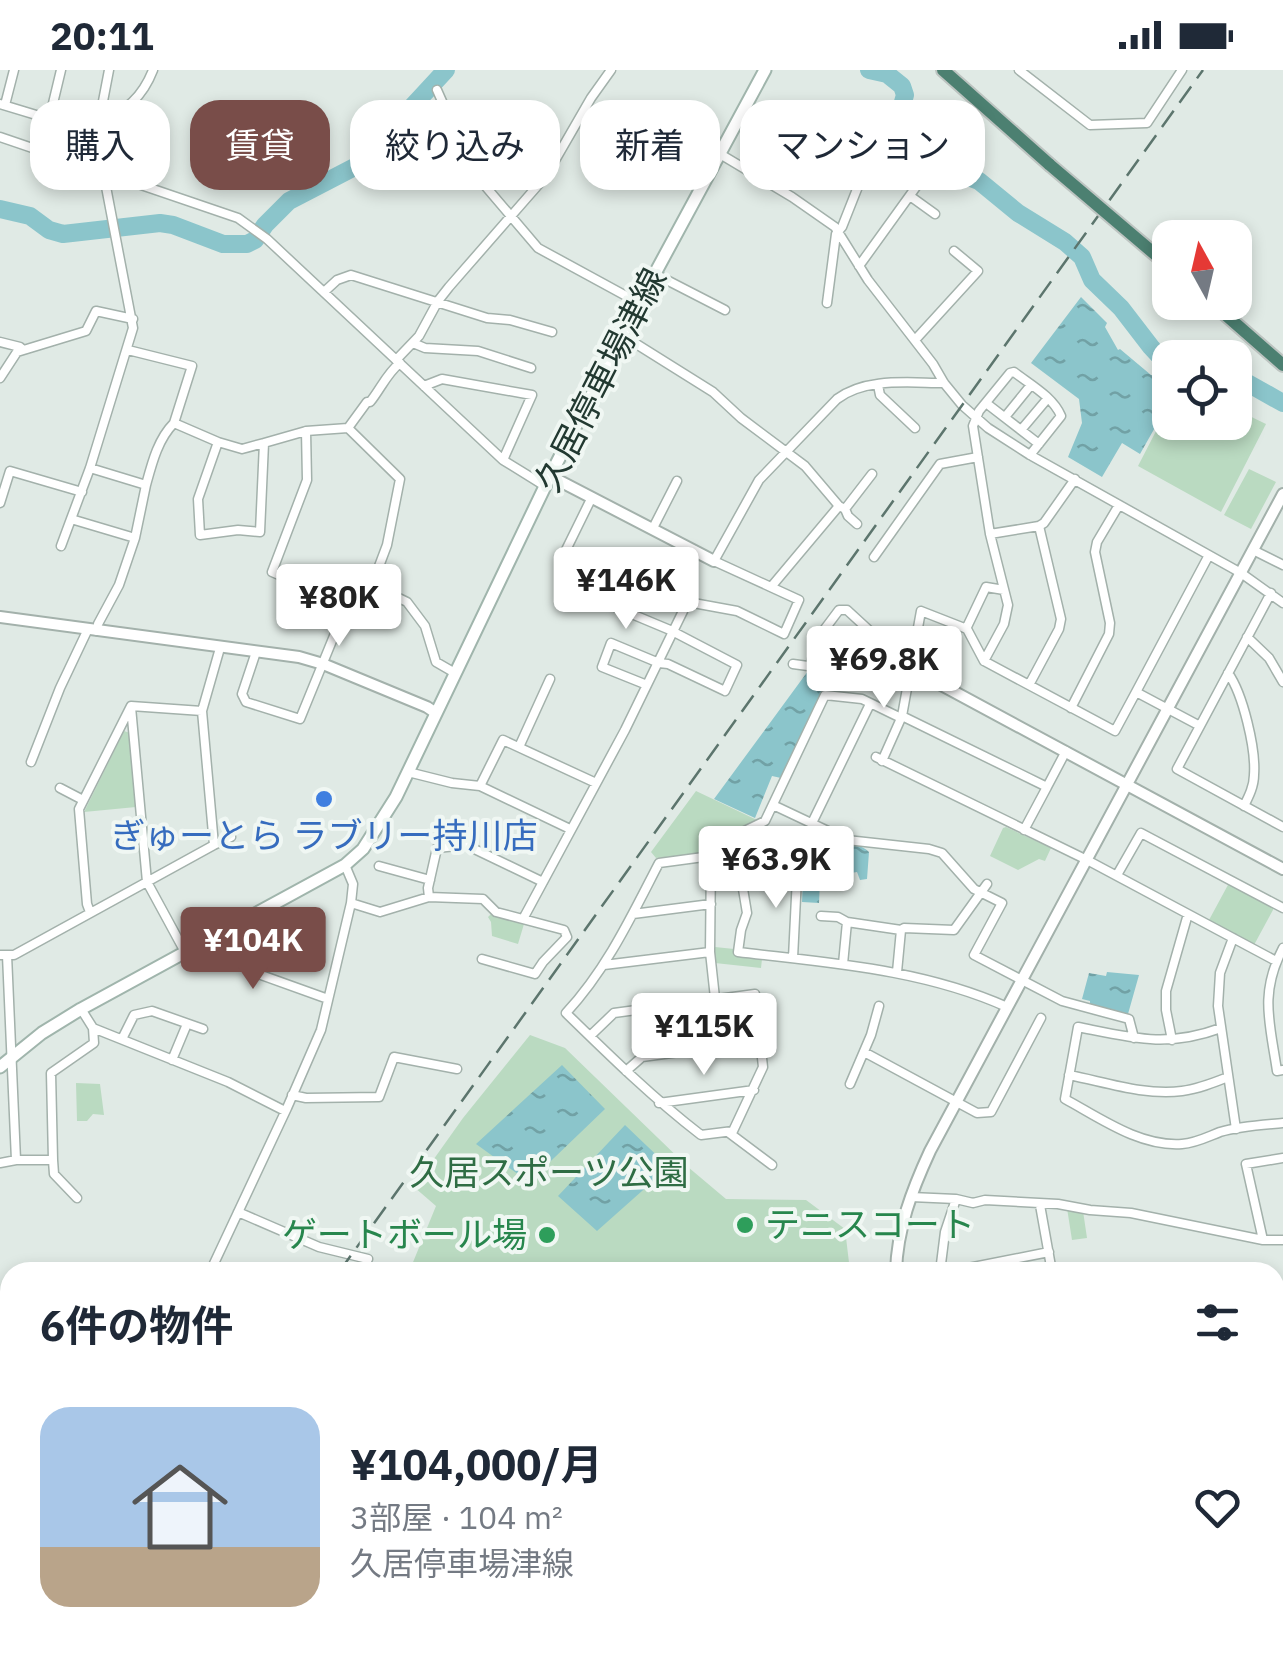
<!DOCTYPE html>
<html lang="ja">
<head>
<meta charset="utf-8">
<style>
	:root { --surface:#fff; --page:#f2f2f3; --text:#1f2937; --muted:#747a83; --line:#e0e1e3; --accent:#794d49 }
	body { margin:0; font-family:"IBM Plex Sans","Noto Sans JP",sans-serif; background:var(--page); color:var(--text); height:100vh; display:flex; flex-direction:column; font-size:38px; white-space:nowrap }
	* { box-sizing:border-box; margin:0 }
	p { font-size:32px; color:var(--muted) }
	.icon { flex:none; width:55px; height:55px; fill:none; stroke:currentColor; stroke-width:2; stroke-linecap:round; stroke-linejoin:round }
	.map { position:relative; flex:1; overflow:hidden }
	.drawer { position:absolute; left:0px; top:1192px; width:1285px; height:392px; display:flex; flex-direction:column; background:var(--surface); border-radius:30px 30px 0 0; box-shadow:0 5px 15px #0003 }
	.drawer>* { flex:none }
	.banner { position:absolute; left:30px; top:30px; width:1225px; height:90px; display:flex; gap:20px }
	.needle { width:65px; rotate:352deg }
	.buttons { position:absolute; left:1152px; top:150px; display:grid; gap:20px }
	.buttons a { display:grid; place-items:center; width:100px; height:100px; border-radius:20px; background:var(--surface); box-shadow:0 5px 15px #0003; font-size:50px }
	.price { position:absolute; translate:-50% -85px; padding:0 22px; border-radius:10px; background:#fff; color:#222; font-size:32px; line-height:65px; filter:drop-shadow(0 2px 5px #0008) }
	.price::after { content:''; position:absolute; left:50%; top:60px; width:30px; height:22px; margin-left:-15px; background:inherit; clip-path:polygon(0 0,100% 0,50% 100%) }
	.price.active { background:var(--accent); color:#fff }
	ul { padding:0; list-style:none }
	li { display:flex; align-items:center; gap:30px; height:250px; padding:0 40px }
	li+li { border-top:2px solid var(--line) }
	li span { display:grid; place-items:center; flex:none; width:280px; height:200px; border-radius:30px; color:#555 }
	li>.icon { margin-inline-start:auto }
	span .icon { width:120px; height:120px; fill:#fffc; stroke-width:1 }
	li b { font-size:42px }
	h2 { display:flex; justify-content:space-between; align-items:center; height:120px; padding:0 40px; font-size:42px }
	.pill { padding:0 35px; border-radius:30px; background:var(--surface); box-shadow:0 5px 15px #0003; font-size:35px; line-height:90px }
	.pill.active { background:var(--accent); color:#fff }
	.status { display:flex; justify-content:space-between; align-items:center; height:70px; padding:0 50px; background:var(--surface); direction:ltr }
	.status svg { height:28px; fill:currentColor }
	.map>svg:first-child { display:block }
	.green { fill:#badac1 }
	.water { fill:url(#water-ripples) }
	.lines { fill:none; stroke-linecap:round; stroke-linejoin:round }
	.river { stroke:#8bc5cb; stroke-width:18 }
	.minor-casing { stroke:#a3b1ab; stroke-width:11 }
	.tertiary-casing { stroke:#a3b1ab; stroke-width:14 }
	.secondary-casing { stroke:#a0b5ac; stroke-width:15 }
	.trunk-casing { stroke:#bdc4c1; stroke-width:16 }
	.minor { stroke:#fff; stroke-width:8 }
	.tertiary { stroke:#fff; stroke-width:10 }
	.secondary { stroke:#fff; stroke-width:11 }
	.trunk { stroke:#4c8071; stroke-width:12 }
	.rail { stroke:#5c756d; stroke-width:2.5; stroke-dasharray:20 10; stroke-linecap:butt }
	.trunk-bridge-casing { stroke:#bdc4c1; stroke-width:16; stroke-linecap:butt }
	.trunk-bridge { stroke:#4c8071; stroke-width:12 }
	.shop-dot { fill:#3f7fe0; stroke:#f0f7f3; stroke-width:4 }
	.leisure-dot { fill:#2e9e5b; stroke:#f0f7f3; stroke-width:4 }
	.labels { text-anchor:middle; stroke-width:8; stroke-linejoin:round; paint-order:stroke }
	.street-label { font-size:35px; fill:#223931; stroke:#f0f7f3 }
	.shop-label { font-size:35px; fill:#366cbe; stroke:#f0f7f3 }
	.park-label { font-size:35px; fill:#2f6d44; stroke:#f0f7f3 }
	.leisure-label { font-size:35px; fill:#27864d; stroke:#f0f7f3; text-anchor:start }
</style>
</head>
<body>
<div class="status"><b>20:11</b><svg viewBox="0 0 49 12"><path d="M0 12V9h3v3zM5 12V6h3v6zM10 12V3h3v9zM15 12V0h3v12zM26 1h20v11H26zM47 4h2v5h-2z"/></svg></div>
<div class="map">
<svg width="1283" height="1584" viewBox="0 0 1283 1584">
	<defs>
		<pattern id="water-ripples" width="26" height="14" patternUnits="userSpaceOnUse" patternTransform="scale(2.5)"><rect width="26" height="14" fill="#8bc5cb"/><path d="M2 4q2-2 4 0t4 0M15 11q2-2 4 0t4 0" fill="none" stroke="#71a1a5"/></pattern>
	</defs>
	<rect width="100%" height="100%" fill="#e0eae5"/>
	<path class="green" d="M1170,334v18h65v-13l31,15 -45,88 -83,-46z
		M1249,399l27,13 -25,47 -27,-14z
		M124,661l6,2 6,74 -52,5z
		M696,721l63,30 -34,14 -15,17 -54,6 -5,-6z
		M1006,757l45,21 -6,13 -6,-2 -21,11 -28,-14 13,-28z
		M1229,813l45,25 -20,37 -45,-25z
		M491,844l33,10 -6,20 -26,-8 -1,-14 -3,-5z
		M715,877l19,2v6l28,4 -1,9 -46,-5z
		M530,965l35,13 123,119 38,32 80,1 39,29 5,42 -441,1 27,-66 -22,-19 49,-69z
		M76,1013l24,1 4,31 -11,-1 -6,7h-10z
		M1067,1138l16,3 4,27 -15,2z"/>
	<path class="water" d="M1081,227l26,26 -2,4 13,23 2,-1 31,26 19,3v23l-30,53 -18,-11 -20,34 -34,-20 14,-34 -3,-24 -48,-36z
		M808,601l22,2 -49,105 -9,-2 -17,42 -41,-19z
		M839,771c10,5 23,3 30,11l-2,27 -7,1 -3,-8 -12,2 -14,-5 1,-5 -3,-1z
		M803,810h17l-1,23 -17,-1z
		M1107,902l32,3 -11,39 -38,-10v-3l-8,-2 7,-26 17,3z
		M562,995l43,44 -76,73 -53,-38z
		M625,1055l44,42 -72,64 -39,-35z"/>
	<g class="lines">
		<path class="river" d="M869,0l18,4 15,12 3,9 -6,21 4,9 33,40 43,16 39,32 47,29 17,15 10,23 29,28 30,39 12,13 7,1
			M0,139l30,7 19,14 14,4 97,-11 13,2 50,19h24l8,-4 10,-15 24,-24 81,-42 13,-21 63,-68
			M1235,306l48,27"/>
		<g class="minor-casing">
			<path id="minor" d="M1019,0l71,55 57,-2 35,-53
				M437,20l8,18 7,39 86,101 101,55
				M0,34l66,20 33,-2 10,-52
				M5,35l9,-35
				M49,50l12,-50
				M55,52l-1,7 15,29
				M99,52c27,-10 44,-26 54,-52
				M0,67l238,81 29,21 236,221 42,26
				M720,84l72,43 43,30 33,53 65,84 11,19 18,22 26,23 42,27 211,118 42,30
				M910,126l25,18
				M859,196l67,-93
				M655,204l70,36
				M324,222l13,-12 14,-5 136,43 23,2 42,12
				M827,233l9,-69 6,-7 19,-48 -3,-6 -21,-7v-9l10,-25
				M622,265l91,57 28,26 64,48 34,40 6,3 3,7 9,8
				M915,270l63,-69 -24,-20
				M0,272l20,5 3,3
				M413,273l12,5 53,3 53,17
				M128,280l64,16 -18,57 44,19 -20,57 2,36 38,-5 22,2 4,-89 42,-12 1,49 -35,92 75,32 -47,115 -54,-17 -4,-8 14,-42
				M396,290l23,-24 19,-35 11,-14 97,-111 45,-78 20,-28
				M0,308l17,-26 69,-21 10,-20 37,8
				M878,315l2,10 35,33
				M424,316l18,-7 90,16 -29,65
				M986,333l53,41
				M1005,347l26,-32
				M348,358l52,51 -13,66 -15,40 35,17 18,24 11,36 19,11
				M1021,360l27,-32
				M306,361l42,-3 19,-26h3c10,-12 17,-29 30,-39
				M218,372l24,7 22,-6
				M1030,385l31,-39c-8,-19 -30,-31 -47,-44l-4,1 -31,38 -6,15 17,108 18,71 -4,19 -20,37 131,70 21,-39 64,34
				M90,398l56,17 -11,53
				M146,415c6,-22 12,-46 28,-62
				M592,427l-27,55 112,48 60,11 47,23 15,-34 -85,-39 45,-81 78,-81c29,-22 73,-16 107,-16
				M0,433l10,-32 72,21
				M845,439l27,-35
				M1039,456l5,-3 31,-44
				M653,458l24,-47
				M990,464l49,-8 22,93 -2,10 -30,56
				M61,476l10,-27
				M1253,480l30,15
				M874,487l66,-93 38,-7
				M771,517l68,-81
				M1271,523l-94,176 106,58
				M603,532l67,28 67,35 -12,26 -57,-27 -9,-1 -48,-20 -9,24 45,18
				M966,559l20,-42 18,3
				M97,561l1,-7 21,-39 16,-47 -64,-19 19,-51 43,-140 -30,-157
				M1247,567l22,21 14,24
				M793,594l67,9 4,-2
				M811,596l4,-24 24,-32h8l25,23 -8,38 45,9
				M1228,603c15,21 28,76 26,102 0,11 -5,21 -10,31
				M1136,622l73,-137
				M131,637l16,175 38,70
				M1071,638l38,-74 1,-11 -15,-71 2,-10 22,-37
				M902,646l145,71 -23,43
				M519,677l31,-68
				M876,687l211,103 189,101
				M882,691l20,-45 19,-105 46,18 17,32
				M31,692l29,-74 28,-59
				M408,702l44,11 28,3 90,43
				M480,716l23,-46 93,43
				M1047,717l19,-36
				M60,718l23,12
				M773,735l74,35 82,9 13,4 32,36 28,14 -28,52 88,46 67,18 5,19
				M812,753l58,-119
				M734,765l13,78 -6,17 -3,22c91,11 184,17 269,55
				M214,775l17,-8
				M711,786l-1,96 5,46
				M379,796l51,14
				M1117,805l24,-42 142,75
				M742,813l42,-8 13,2 -4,81
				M429,827l-1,-9 9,-40 29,-3 77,37
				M351,833l29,9 49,-15 54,2 13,13 68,18 3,7 -24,25 -8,12 -53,-15
				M90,842l-3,-8 -8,-95 52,-103 71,5
				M633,844l78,-10
				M821,846l17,1 9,5 54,8 3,-2 50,2 33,-46
				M523,849l102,-189 59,-121 6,-6
				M226,859l24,42 78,28
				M1233,868l-13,35 -2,33 18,123
				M1283,878c-24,46 -13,75 -6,123l6,-1
				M0,885h14l200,-110 -12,-134 18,-63
				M843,894l4,-42
				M604,895l106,-13
				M897,902l4,-42
				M81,939l12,19 135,54 57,29
				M1221,958c-54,20 -88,10 -143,-1l-13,72c35,19 75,48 117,45 14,-1 25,-7 38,-12 20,-6 42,-7 63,-9
				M590,966l24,-23 141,-19 8,73 -30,64 -32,4c-48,-37 -91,-79 -135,-122 41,-44 66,-98 93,-150l52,-7 6,-3 9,-13 39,-19 60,-126 37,4 39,19
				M122,969l12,-24 18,-4 51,18
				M1172,970l-6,-30v-19l22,-77
				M864,982l113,61 14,-1 50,-94
				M172,990l15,-36
				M626,1001l16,-14 118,-16
				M1069,1005c36,7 76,21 113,16 16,-2 31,-8 46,-14
				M850,1014l21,-49 8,-29
				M292,1025l14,3 73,-1 15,-40 63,12
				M659,1033l95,-13
				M728,1062l44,33
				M1283,1088l-37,6 17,76h20
				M16,1090h37l-2,-87 43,-30 -1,-15
				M53,1090l1,14 23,24
				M0,1093l16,-3 -9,-205
				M911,1127l45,2 17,4 12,-3 73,4 32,6 41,3 132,27
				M1040,1135l12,67
				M238,1142l81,35 49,12 -10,13
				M210,1202l77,-164 34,-78 30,-127 2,-19 -8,-19
				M940,1202l5,-40 11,-33
				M948,1202l101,-20
				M0,1307l10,3
				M0,1341l10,3
				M0,1400l10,10
				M0,1516l10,-13
				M0,1527h10
				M325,1575l1,9
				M502,1575l2,9
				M1067,1575l2,9
				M198,1582l20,2"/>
		</g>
		<g class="tertiary-casing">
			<path id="tertiary" d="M550,406l164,85
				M0,547l299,40 24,7 104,43 9,6
				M910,598l373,201
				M896,1202c1,-43 16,-82 34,-121l353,-657
				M1275,1310l8,-2
				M961,1575v9"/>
		</g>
		<g class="secondary-casing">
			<path id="secondary" d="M0,997l42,-34 39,-24 264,-144 18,-16 33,-52 154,-321 89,-173 126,-233"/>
		</g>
		<g class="trunk-casing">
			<path id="trunk" d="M943,0l107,95
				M1211,232l72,63
				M0,1317l10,3
				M0,1330l10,3
				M804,1575l17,9
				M833,1575l17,9"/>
		</g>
		<use href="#minor" class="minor"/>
		<use href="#tertiary" class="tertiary"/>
		<use href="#secondary" class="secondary"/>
		<use href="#trunk" class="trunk"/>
		<path class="rail" d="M339,1202l864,-1202
			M59,1584l8,-9"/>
		<g class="trunk-bridge-casing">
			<path id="trunk-bridge" d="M1050,95l120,102"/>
		</g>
		<use href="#trunk-bridge" class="trunk-bridge"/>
	</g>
	<circle class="shop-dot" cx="324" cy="729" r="10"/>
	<g class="leisure-dot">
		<circle cx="745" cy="1155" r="10"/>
		<circle cx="547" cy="1165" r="10"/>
	</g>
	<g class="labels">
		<g class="street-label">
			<text transform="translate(601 310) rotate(-63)" y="12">久居停車場津線</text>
		</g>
		<g class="shop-label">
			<text x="324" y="778">ぎゅーとら ラブリー持川店</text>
		</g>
		<g class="park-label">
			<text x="549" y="1115">久居スポーツ公園</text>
		</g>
		<g class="leisure-label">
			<text x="765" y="1167">テニスコート</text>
			<text x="527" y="1177" text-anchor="end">ゲートボール場</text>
		</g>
	</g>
</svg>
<div class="buttons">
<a><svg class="needle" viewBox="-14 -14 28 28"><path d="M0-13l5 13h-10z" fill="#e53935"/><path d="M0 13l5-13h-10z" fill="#747a83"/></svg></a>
<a><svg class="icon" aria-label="locate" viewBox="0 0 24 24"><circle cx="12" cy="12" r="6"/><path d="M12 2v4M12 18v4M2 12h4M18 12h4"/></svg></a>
</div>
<b class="price" style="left:626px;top:562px">¥146K</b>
<b class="price" style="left:339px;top:579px">¥80K</b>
<b class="price" style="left:884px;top:641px">¥69.8K</b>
<b class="price" style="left:776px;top:841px">¥63.9K</b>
<b class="price active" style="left:253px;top:922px">¥104K</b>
<b class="price" style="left:704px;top:1008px">¥115K</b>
<div class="banner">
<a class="pill">購入</a>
<a class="pill active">賃貸</a>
<a class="pill">絞り込み</a>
<a class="pill">新着</a>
<a class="pill">マンション</a>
</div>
<section class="drawer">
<h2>6件の物件<svg class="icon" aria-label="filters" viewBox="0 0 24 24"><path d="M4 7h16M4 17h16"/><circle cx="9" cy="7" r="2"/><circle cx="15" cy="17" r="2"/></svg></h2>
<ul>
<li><span style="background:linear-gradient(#a9c7e8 70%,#b9a48a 0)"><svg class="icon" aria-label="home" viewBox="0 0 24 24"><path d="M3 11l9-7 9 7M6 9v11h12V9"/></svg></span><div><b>¥104,000/月</b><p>3部屋 · 104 m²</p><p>久居停車場津線</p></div><svg class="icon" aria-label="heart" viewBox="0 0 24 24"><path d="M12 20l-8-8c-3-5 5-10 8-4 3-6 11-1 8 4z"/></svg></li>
</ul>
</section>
</div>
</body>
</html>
